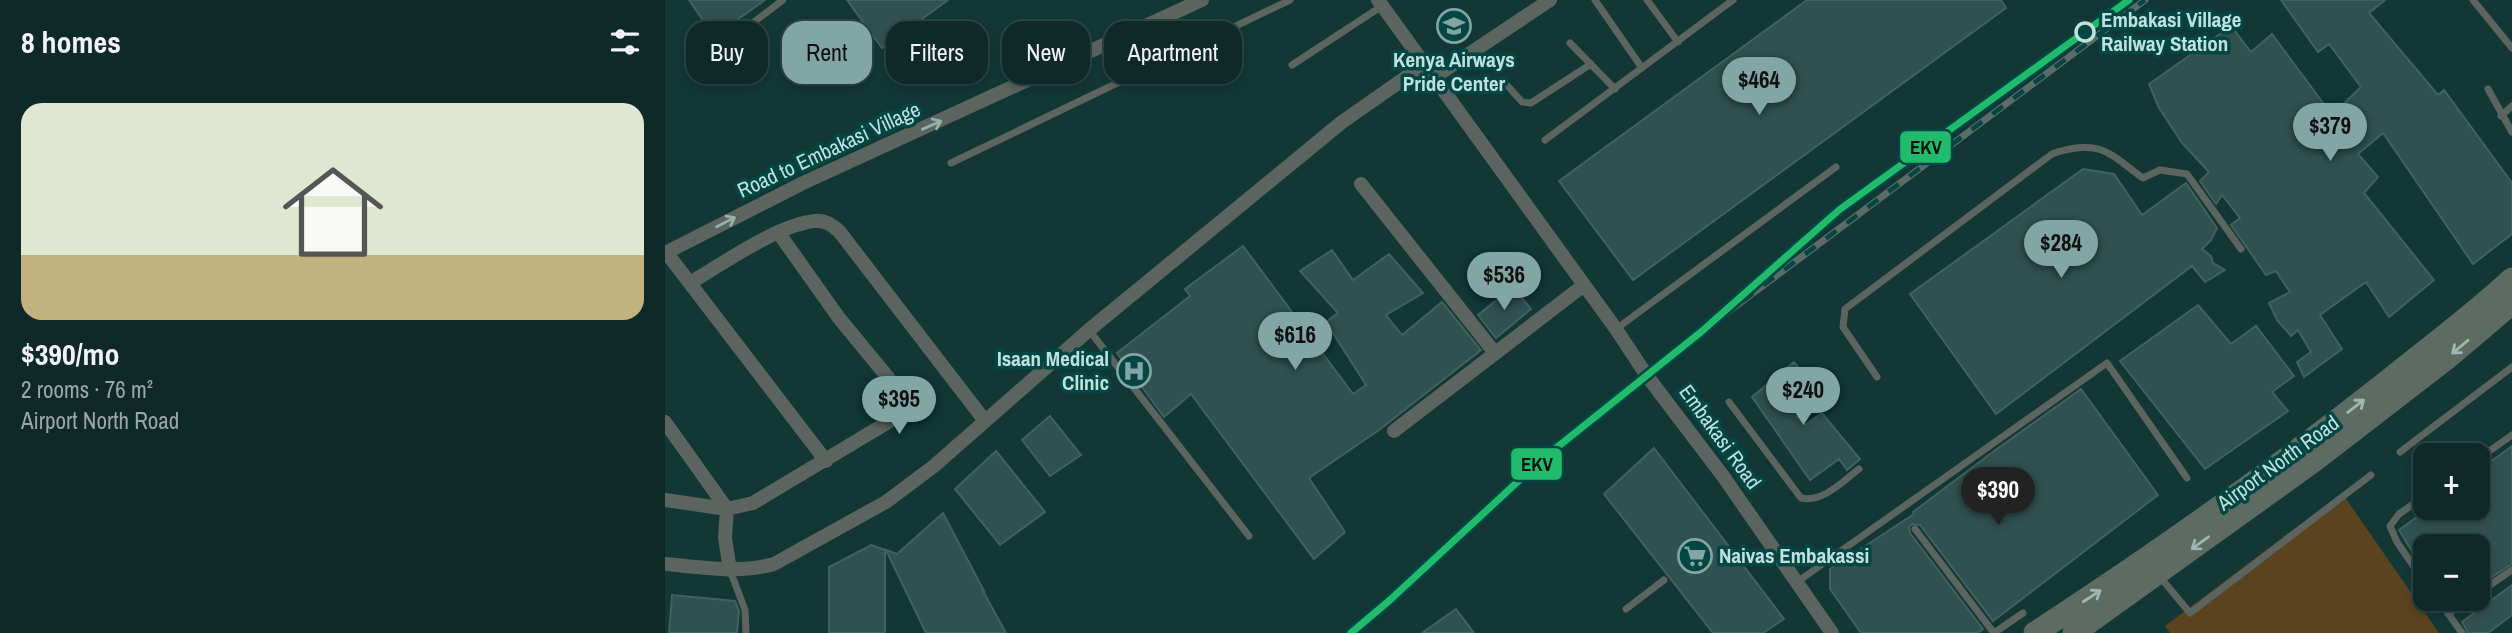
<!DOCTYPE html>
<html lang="en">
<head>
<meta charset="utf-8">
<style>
	:root { --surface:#0e2928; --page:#1c3534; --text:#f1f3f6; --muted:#9ba6a8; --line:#2e4545; --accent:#82a6a4 }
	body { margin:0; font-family:"Archivo Narrow",sans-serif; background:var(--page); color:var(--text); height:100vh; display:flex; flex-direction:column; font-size:26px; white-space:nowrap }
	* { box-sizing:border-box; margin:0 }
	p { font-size:23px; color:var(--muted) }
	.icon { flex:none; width:38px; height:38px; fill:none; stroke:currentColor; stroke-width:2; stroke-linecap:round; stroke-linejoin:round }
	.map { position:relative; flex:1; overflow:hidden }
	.side { display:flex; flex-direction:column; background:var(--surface); width:665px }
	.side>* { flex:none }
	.guide { position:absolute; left:21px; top:21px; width:665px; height:63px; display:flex; gap:14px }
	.tools { position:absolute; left:1748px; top:443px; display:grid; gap:14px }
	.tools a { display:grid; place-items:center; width:77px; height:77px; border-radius:14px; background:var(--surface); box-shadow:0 4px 10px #0003,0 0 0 2px var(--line); font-size:35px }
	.price { position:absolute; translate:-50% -60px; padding:0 16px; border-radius:24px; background:var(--accent); color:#111; font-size:23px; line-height:46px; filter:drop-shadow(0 2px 4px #0008) }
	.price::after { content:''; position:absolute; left:50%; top:42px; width:21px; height:16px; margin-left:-10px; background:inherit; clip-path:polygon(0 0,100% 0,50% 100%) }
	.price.current { background:#222; color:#fff }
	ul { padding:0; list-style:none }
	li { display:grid; align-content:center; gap:14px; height:371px; padding:0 21px }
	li+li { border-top:2px solid var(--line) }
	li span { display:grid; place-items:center; height:217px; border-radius:21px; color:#555 }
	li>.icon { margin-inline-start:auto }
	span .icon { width:126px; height:126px; fill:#fffc; stroke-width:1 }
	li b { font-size:30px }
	h2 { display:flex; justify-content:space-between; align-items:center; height:84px; padding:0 21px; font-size:30px }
	.chip { padding:0 24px; border-radius:21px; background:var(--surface); box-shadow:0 4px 10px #0003,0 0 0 2px var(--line); font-size:24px; line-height:63px }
	.chip.current { background:var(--accent); color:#111 }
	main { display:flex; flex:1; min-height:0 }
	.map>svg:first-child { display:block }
	.green { fill:#5c431f }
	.building { fill:#30514f; stroke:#41615f; stroke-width:2 }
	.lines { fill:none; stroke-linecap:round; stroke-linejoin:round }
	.service { stroke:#5b645e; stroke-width:7 }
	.minor { stroke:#5b645e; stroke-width:14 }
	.primary { stroke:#5d6b63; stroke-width:23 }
	.rail-casing { stroke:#5b6c67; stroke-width:7 }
	.rail { stroke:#034643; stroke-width:4.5; stroke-dasharray:13; stroke-linecap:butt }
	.rail-1-casing { stroke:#034643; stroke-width:12 }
	.rail-1 { stroke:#20bc6c; stroke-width:7 }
	.oneway { stroke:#97b0ab }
	.oneway2 { stroke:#9db8b4 }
	.stop-dot { fill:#034643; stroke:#bfe2df; stroke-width:3.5 }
	.labels { text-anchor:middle; stroke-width:7; stroke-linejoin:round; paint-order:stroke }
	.stop-label { font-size:21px; font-weight:bold; fill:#bfe2df; stroke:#034643; text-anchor:start }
	.poi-label { font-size:21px; font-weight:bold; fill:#bfe2df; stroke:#034643 }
	.street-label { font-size:21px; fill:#bfe2df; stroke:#034643 }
	.line-badge { stroke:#034643; stroke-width:2.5 }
	.pale-badge-label { font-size:19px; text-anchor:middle; font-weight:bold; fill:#111 }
</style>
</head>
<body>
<main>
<section class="side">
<h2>8 homes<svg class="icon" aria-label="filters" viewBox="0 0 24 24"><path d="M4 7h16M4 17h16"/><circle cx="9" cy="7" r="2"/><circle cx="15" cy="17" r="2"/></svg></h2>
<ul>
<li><span style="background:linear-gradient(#dfe7d0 70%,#c2b280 0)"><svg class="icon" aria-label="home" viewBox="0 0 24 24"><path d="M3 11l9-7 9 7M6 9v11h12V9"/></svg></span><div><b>$390/mo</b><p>2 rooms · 76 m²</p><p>Airport North Road</p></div></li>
</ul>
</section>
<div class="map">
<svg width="1847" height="633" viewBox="0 0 1847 633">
	<rect width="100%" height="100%" fill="#123735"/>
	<path class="green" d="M1677,493l97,140h-269l-5,-7z"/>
	<path class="building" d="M24,0h76l-51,36z
		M182,0h101l-66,48z
		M1142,0h194l5,8 -373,272 -74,-99z
		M1616,0h104l-16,13 69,82 6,-5 68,93v51l-39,30 -90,-131 -25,21 20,23 -14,16 70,87 -45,37 -23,-35 -46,33 22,34 -38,28 -7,-15 14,-10 -13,-22 -7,6 -14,-16 -8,-17 21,-11 -14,-21 -10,4 -35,-50 9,-7 -18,-23 -6,9 -16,-23 9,-9 -27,-29 -23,-35 -10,-24 82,-58 20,26 21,-18 60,81 29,-28 -32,-43 -11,8z
		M1418,169l31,5 28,41 44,-32 31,45 -6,12 -9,9 9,7 2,7 12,7 -20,12 -13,-16 -196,148 -86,-120z
		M578,246l110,148 13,-9 -40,-63 12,-9 -38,-42 32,-21 21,30 36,-26 34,39 -37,22 16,20 40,-33 39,48 -102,80 -70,48 36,54 -31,27 -123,-165 -27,23 -47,-64 73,-57 -5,-7z
		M848,287l18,22 -35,29 -18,-23z
		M1533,305l33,39 25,-18 38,50 -22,16 16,19 -83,58 -85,-108z
		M1129,362l15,19 -28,20 24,24 17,-12 38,46 -13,11 -8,-11 -29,21 -58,-83z
		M1416,389l77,106 -165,126 -73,-96 -8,-1 -3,3 1,6 73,96 -6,4h-116l-31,-44v-20l84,-55 -1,-2 81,-61z
		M385,416l31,39 -31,21 -28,-36z
		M1847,446v118l-34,22v-40h-53v27l-26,-43 30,-22h49v-37z
		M989,448l130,171 -21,14h-50l-109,-139z
		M331,451l49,61 -45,33 -45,-56z
		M278,513l41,78h-1l23,42h-80l-40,-83 11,4z
		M206,545l14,5v83h-56v-66z
		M1847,585v30l-24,18h-20l-6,-11z
		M7,595l63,6 4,10 -2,22h-68z
		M791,609l18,24h-52z"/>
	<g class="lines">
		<path class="service" d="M930,0l47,68
			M982,0l31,42
			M1808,0l39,48
			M68,38l50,-38
			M447,43l18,36
			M905,43l45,46
			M627,65l90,-59
			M840,83l17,19 9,1 60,-39
			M1823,89l24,43
			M1836,116l11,-10
			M880,140l188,-140
			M286,163l339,-163
			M951,329l220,-162
			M424,330l160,206
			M1212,377l-34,-50 2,-18 207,-155c16,-6 38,-10 54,-2 13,6 25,18 37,26l17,-8 27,4 54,75
			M1064,402l72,96c22,5 42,-17 58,-29
			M1735,452l112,-85
			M1813,459l34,-24
			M1760,496l-26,18 -9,12 7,16 28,41
			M1250,529l79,104
			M65,570l15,40 1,23
			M1495,577l30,36 181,-138
			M1132,582l310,-219 80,115
			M1813,593l34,-23
			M1772,598l25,35
			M961,609l38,-29
			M1783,614l22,-16
			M1329,633l29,-20"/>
		<path class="minor" d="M713,0l238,329 31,47 76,100 109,157
			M768,78l117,-78
			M696,184l134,169
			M1,252l160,209
			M0,253l138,-70 399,-183
			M25,283c32,-19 89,-59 125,-62 10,-1 17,4 24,10l146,190
			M0,422l62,87 -2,29 5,32
			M729,431l190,-146
			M0,500l62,9 26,-6 137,-82 8,-14v-8l-8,-19 -51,-62 -61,-86
			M0,564c36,3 73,10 109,0l112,-62 48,-36 155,-136 253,-208 83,-58"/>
		<path class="primary" d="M1370,633c121,-79 240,-163 354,-253 41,-33 84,-65 123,-101
			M1409,633l241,-173 131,-101 66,-56"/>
		<g class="rail-casing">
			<path id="rail" d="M1036,332l444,-332"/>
		</g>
		<use href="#rail" class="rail"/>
		<g class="rail-1-casing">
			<path id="rail-1" d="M686,633l39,-33 150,-139 161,-129 138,-122 290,-210"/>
		</g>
		<use href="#rail-1" class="rail-1"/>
	</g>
	<defs><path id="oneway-shaft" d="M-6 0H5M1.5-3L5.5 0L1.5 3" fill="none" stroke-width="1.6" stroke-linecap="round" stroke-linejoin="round" transform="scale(1.75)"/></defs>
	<g class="oneway">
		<use href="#oneway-shaft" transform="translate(267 125) rotate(-24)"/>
		<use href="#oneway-shaft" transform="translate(61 222) rotate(-27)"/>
	</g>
	<g class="oneway2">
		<use href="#oneway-shaft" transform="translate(1795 347) rotate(140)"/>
		<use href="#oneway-shaft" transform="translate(1691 406) rotate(-38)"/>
		<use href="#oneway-shaft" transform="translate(1535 543) rotate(144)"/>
		<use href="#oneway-shaft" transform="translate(1427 596) rotate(-33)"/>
	</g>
	<defs>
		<g id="university-ring" transform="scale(1.75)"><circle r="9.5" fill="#034643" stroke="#82a6a4" stroke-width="1.5"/><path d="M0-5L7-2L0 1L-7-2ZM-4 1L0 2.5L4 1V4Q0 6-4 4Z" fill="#82a6a4"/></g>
		<g id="hospital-ring" transform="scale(1.75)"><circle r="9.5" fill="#034643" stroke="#82a6a4" stroke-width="1.5"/><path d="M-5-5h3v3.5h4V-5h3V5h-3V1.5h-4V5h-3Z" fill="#82a6a4"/></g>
		<g id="supermarket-ring" transform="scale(1.75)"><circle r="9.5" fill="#034643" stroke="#82a6a4" stroke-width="1.5"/><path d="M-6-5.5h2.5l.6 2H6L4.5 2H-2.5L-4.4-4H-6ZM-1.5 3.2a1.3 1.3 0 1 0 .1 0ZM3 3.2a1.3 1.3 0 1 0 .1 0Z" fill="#82a6a4"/></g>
	</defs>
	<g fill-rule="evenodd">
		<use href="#university-ring" x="789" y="26"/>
		<use href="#hospital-ring" x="469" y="371"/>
		<use href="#supermarket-ring" x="1030" y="556"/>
	</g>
	<circle class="stop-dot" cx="1420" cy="32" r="9"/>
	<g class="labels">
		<g class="stop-label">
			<text x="1436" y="27">Embakasi Village<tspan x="1436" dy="24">Railway Station</tspan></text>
		</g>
		<g class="poi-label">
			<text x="789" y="67">Kenya Airways<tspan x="789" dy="24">Pride Center</tspan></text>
			<text x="444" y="366" text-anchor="end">Isaan Medical<tspan x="444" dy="24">Clinic</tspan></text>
			<text x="1054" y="563" text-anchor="start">Naivas Embakassi</text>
		</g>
		<g class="street-label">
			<text transform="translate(164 150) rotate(-25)" y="7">Road to Embakasi Village</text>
			<text transform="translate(1055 437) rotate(54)" y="7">Embakasi Road</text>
			<text transform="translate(1613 463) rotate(-36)" y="7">Airport North Road</text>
		</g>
	</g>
	<g class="line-badge">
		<rect x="1234" y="130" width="53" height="34" rx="7" fill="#20bc6c"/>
		<rect x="845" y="447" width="53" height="34" rx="7" fill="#20bc6c"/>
	</g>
	<g class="pale-badge-label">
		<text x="1261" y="154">EKV</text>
		<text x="872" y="471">EKV</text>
	</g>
</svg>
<div class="tools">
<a>+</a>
<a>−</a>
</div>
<b class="price" style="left:1094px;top:117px">$464</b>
<b class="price" style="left:1665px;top:163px">$379</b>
<b class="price" style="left:1396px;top:280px">$284</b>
<b class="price" style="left:839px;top:312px">$536</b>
<b class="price" style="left:630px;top:372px">$616</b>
<b class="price" style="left:1138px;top:427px">$240</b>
<b class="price" style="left:234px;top:436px">$395</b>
<b class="price current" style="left:1333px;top:527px">$390</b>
<div class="guide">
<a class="chip">Buy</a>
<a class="chip current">Rent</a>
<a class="chip">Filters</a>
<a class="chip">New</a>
<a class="chip">Apartment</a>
</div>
</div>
</main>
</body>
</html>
